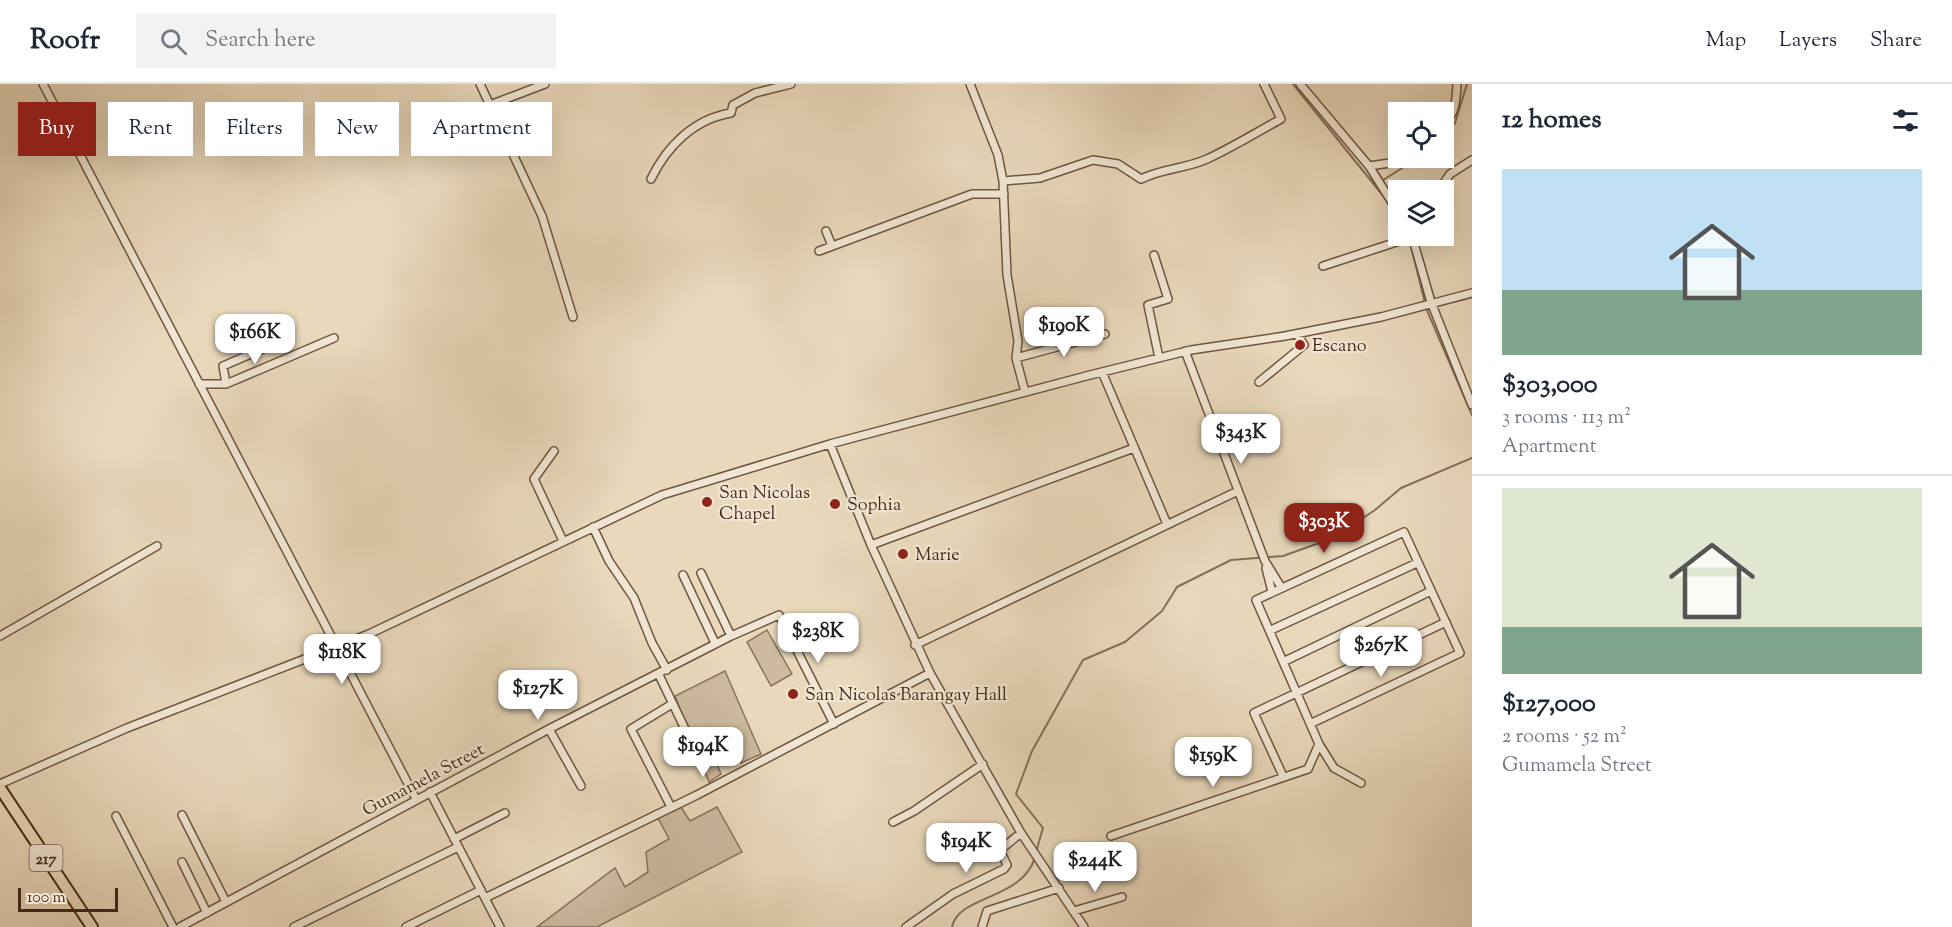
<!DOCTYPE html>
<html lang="en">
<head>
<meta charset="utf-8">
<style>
	:root { --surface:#fff; --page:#f2f2f3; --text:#1f2937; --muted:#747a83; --line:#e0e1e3; --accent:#8f2418 }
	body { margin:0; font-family:"Sorts Mill Goudy",serif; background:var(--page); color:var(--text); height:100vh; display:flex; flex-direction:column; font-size:22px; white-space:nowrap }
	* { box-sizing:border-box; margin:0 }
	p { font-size:20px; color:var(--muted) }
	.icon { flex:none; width:33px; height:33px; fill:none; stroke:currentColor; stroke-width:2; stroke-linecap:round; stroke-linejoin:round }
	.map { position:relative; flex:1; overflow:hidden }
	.panel { display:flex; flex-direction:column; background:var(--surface); width:480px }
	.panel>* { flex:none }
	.banner { position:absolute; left:18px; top:18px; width:570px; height:54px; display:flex; gap:12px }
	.fabs { position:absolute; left:1388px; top:18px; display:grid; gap:12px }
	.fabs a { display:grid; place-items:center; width:66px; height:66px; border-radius:0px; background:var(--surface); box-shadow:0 6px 24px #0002; font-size:30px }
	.scale { position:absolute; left:18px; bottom:15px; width:100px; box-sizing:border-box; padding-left:6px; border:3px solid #452a18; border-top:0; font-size:16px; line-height:21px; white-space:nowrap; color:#452a18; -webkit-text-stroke:4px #f1e6d3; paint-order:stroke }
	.price { position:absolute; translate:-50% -51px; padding:0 14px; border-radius:12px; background:#fff; color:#222; font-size:20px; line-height:39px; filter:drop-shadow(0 2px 3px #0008) }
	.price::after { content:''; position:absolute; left:50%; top:36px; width:18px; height:14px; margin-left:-9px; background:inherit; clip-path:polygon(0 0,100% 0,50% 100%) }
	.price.active { background:var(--accent); color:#fff }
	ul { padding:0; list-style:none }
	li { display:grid; align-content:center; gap:12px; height:318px; padding:0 30px }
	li+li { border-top:2px solid var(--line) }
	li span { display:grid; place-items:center; height:186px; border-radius:0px; color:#555 }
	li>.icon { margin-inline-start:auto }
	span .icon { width:108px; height:108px; fill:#fffc; stroke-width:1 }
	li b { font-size:26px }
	h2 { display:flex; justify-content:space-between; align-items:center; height:72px; padding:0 30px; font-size:26px }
	.chip { padding:0 21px; border-radius:0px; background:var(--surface); box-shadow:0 6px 24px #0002; font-size:21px; line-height:54px }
	.chip.active { background:var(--accent); color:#fff }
	header { display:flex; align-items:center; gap:36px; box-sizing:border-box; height:84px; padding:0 30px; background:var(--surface); border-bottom:2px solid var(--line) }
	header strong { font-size:28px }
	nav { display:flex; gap:33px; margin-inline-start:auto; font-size:21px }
	.search { width:420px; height:54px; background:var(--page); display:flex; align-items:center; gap:15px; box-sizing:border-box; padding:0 21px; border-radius:0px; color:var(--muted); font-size:22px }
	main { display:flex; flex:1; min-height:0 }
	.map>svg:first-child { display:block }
	.green { fill:#cdba9f; stroke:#89725c; stroke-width:1.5 }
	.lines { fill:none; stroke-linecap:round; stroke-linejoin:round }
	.stream { stroke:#866f59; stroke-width:2 }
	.minor-casing { stroke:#6e5641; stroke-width:10 }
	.primary-casing { stroke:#452a18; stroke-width:14 }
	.minor { stroke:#f1e6d3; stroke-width:7 }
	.primary { stroke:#e9d8bb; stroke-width:10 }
	.poi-dot { fill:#8f2418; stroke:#f1e6d3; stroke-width:2 }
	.labels { text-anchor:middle; stroke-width:4.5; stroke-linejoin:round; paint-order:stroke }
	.shield { fill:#f1e6d3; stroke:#796250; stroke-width:1.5 }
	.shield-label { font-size:16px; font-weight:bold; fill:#452a18 }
	.poi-label { font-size:18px; fill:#452a18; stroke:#f1e6d3; text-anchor:start }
	.street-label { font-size:18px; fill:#452a18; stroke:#f1e6d3 }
</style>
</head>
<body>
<header>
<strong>Roofr</strong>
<div class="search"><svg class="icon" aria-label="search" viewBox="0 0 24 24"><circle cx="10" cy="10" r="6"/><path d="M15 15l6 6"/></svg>Search here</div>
<nav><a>Map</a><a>Layers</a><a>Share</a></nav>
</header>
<main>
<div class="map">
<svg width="1472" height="843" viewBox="0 0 1472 843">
	<rect width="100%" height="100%" fill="#e9d8bb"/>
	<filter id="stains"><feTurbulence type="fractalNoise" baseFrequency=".00333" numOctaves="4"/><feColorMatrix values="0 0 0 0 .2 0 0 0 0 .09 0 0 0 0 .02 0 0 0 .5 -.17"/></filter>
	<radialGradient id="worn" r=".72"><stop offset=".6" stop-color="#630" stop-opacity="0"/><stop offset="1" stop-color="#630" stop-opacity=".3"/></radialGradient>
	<path class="green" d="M767,546l25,44 -21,12 -24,-44z
		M725,587l36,83 -20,9 -9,-19 -20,9 9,21 -12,8 -34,-86z
		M681,723l9,14 27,-14 25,45 -145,75h-60l78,-59 10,19 23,-15 -2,-20 23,-13 -11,-21z"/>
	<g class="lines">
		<path class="stream" d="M1293,0l96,119
			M1443,51l12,-12 12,-39
			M1380,98l38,-24
			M1409,154l16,65
			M1426,224l46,107
			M1036,768l7,-24 -27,-34 16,-43 51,-91 42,-18 37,-31 15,-24 54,-27 52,-4 50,-18 42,-28 26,-22 71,-30
			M952,843c6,-32 71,-27 83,-70"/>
		<g class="minor-casing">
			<path id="minor" d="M43,0l373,715
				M480,0l62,132 31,101
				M970,0l28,71 5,26 4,94 11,66 -2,17 9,34
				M1300,0l69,82 29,46
				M490,21l55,-21
				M1443,41c13,-12 13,-24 14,-41
				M1369,82l35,-5 4,-3
				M651,95c16,-33 43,-60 80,-66l2,-8 22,-12 36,-9
				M1003,97l37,-3 53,-18 25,4 23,15c22,-11 44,-10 66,-20 26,-12 50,-27 74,-40l-17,-35
				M1439,106l11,-16 22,-14
				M826,147l6,15
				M1412,152l19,66 41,103
				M819,167l153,-57h32
				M1154,171l14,44 -20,6 11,53
				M1323,182l89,-29
				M1185,267l80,210 16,26
				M1016,274l89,-24
				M1102,288l65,152
				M1259,298l45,-37 -7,-11
				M199,300h27l108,-46
				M226,300l-3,-18 53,-23
				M830,360l41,101 59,128 91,160 63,94
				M554,367l-20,28 29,62
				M593,443l16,34 25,37 18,45 15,27
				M871,461l263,-97
				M1266,484l6,24
				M701,489l30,63
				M683,491l32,68
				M1271,546l146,-67
				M0,552l157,-90
				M915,561l323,-154
				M1285,577l146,-70
				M659,591l38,79
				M1312,639l148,-70 -56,-121 -148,68 63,144 15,24 27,15
				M549,645l32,57
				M1283,692l-29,-63 192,-91
				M0,700l127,-56 242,-94 293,-139 168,-51 260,-69 101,-25 94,-14 96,-19 91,-24
				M430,708l70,135
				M671,723l-40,-78 41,-25
				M182,731l44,87
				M116,732l57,111
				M893,738l21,-11 69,-47
				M1111,752l197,-67 11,-25
				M454,755l51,-26
				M182,778l25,51
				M485,814l212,-103 233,-122
				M1074,827l48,-14
				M180,843l369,-198 182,-93 48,-21 55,109
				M294,843l164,-80
				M406,843l75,-37
				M906,843l47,-33 51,-25 3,-4 -7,-15 21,-17
				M982,843l5,-16 72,-23"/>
		</g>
		<g class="primary-casing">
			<path id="primary" d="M0,704l92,139"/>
		</g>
		<use href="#minor" class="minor"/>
		<use href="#primary" class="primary"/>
	</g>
	<g class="poi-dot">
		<circle cx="1300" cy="261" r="6"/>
		<circle cx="707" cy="418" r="6"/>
		<circle cx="835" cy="420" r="6"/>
		<circle cx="903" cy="470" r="6"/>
		<circle cx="793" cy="610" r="6"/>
	</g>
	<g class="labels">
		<rect class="shield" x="29.5" y="761" width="33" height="26" rx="4.5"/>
		<g class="shield-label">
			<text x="46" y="780">217</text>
		</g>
		<g class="poi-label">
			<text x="1312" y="267">Escano</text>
			<text x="719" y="414">San Nicolas<tspan x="719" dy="21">Chapel</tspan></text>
			<text x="847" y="426">Sophia</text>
			<text x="915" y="476">Marie</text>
			<text x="805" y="616">San Nicolas Barangay Hall</text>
		</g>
		<g class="street-label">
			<text transform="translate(423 695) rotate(-28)" y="6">Gumamela Street</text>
		</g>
	</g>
	<rect width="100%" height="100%" filter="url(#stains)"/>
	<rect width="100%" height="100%" fill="url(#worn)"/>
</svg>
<div class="fabs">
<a><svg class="icon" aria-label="locate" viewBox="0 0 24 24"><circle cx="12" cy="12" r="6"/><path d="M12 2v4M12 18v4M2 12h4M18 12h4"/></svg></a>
<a><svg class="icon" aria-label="layers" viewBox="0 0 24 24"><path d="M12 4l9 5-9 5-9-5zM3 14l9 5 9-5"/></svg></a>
</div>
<div class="scale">100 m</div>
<b class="price" style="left:1064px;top:274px">$190K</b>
<b class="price" style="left:255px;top:281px">$166K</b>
<b class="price" style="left:1241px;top:381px">$343K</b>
<b class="price active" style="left:1324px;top:470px">$303K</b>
<b class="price" style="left:818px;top:580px">$238K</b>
<b class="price" style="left:1381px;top:594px">$267K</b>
<b class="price" style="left:342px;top:601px">$118K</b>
<b class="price" style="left:538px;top:637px">$127K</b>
<b class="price" style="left:703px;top:694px">$194K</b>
<b class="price" style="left:1213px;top:704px">$159K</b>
<b class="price" style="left:966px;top:790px">$194K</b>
<b class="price" style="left:1095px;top:809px">$244K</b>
<div class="banner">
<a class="chip active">Buy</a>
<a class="chip">Rent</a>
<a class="chip">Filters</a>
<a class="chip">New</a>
<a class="chip">Apartment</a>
</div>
</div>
<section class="panel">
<h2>12 homes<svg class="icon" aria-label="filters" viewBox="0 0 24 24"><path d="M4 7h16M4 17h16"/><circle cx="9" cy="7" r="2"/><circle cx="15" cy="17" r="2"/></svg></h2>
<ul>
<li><span style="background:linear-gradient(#bfe0f5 65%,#7fa58c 0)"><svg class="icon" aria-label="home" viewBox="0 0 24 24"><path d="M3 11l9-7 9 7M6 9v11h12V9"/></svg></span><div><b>$303,000</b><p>3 rooms · 113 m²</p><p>Apartment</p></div></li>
<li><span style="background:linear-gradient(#dfe7d0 75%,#7fa58c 0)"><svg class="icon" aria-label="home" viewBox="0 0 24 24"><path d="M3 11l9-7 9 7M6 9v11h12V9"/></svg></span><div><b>$127,000</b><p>2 rooms · 52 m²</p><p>Gumamela Street</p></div></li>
</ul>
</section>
</main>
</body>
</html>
